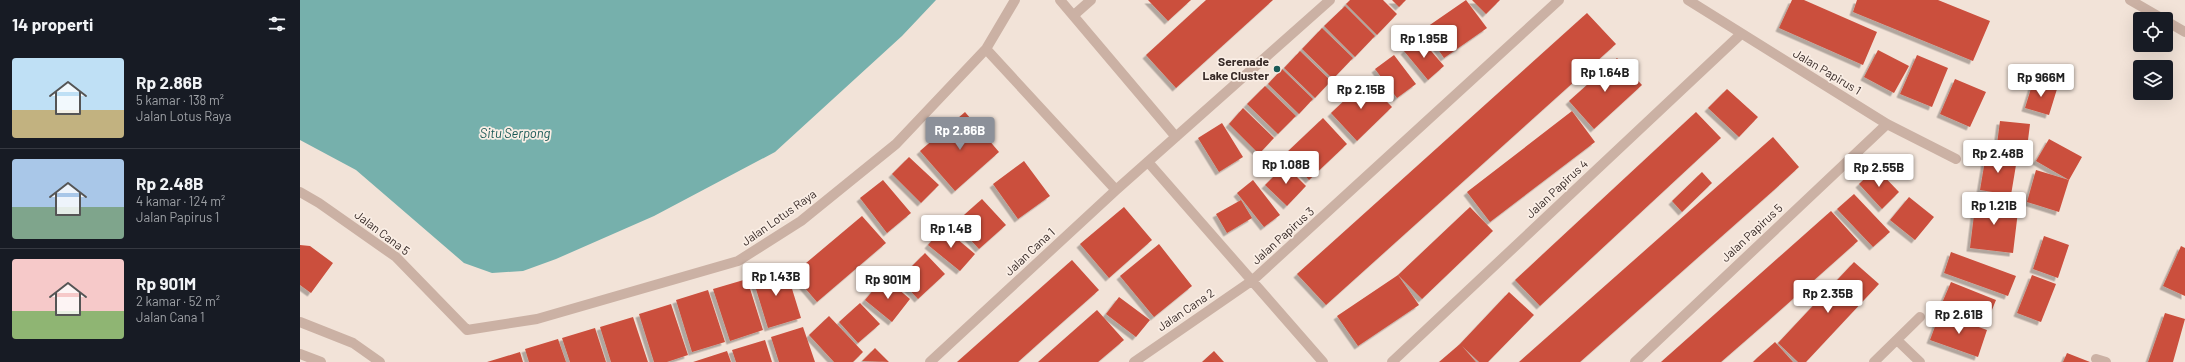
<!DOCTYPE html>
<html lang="id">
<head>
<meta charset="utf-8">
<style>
	:root { --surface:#171b24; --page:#20242c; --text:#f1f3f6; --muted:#9ea1a6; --line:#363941; --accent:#8c9099 }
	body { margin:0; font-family:Barlow,sans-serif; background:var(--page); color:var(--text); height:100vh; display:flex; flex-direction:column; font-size:15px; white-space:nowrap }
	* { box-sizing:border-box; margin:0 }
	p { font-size:13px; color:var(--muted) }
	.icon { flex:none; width:22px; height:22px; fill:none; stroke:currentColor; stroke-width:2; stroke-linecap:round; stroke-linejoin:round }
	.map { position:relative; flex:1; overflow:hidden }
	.sheet { display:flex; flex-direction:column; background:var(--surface); width:300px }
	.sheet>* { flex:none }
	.tools { position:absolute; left:1833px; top:12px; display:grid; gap:8px }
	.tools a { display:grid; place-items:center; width:40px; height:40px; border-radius:4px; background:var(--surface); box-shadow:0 4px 16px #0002; font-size:20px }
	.price { position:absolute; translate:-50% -34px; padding:0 9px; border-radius:4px; background:#fff; color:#222; font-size:13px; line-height:26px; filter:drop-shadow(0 1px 2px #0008) }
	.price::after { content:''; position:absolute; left:50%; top:24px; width:12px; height:9px; margin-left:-6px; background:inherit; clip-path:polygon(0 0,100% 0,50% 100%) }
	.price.on { background:var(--accent); color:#fff }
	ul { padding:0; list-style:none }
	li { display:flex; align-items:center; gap:12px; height:100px; padding:0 12px }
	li+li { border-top:1px solid var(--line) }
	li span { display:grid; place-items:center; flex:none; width:112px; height:80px; border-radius:4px; color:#555 }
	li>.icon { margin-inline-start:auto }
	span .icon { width:48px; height:48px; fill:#fffc; stroke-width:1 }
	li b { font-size:17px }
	h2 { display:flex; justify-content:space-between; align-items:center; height:48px; padding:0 12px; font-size:17px }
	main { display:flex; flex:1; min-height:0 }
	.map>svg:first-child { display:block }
	.water { fill:#76b0ac }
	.building { fill:#cb4f3d; filter:url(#shadow) }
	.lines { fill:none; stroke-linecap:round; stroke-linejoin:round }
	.street { stroke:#cbb1a4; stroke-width:10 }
	.poi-dot { fill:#1a5956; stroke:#faeee5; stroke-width:1.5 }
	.labels { text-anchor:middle; stroke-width:3.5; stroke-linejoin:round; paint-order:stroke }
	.poi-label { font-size:12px; font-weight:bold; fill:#362926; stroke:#faeee5; text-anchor:end }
	.street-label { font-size:12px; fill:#362926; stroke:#faeee5 }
	.water-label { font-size:13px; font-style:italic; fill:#1a5956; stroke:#faeee5 }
</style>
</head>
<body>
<main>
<section class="sheet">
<h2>14 properti<svg class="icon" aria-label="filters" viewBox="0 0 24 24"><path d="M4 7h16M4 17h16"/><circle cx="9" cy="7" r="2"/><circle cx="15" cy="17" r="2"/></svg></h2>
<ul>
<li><span style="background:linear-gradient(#bfe0f5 65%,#c2b280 0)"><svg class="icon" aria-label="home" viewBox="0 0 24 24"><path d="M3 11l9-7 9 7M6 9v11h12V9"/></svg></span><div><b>Rp 2.86B</b><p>5 kamar · 138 m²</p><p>Jalan Lotus Raya</p></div></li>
<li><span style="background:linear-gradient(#a9c7e8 60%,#7fa58c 0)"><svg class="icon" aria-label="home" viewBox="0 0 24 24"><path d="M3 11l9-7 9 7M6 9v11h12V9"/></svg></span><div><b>Rp 2.48B</b><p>4 kamar · 124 m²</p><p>Jalan Papirus 1</p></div></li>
<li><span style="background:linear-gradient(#f6c9c9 65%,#8fb573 0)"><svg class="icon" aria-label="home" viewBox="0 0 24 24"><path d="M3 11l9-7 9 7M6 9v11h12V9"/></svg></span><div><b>Rp 901M</b><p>2 kamar · 52 m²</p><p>Jalan Cana 1</p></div></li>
</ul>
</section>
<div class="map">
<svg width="1885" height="362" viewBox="0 0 1885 362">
	<defs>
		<filter id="shadow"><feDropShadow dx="-3.5" dy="3.5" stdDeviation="0" flood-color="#0004"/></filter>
	</defs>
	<rect width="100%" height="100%" fill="#f2e3d8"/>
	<path class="water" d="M0,0h636l-34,36 -127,116 -121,64 -98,43 -33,12 -31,2 -28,-10 -108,-93 -56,-30z"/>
	<path class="building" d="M848,0h43l-23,21z
		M906,0h67l-97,88 -30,-33z
		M1050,0h33l14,14 -20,21 -31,-31z
		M1092,0h14l-7,7z
		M1166,0l21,28 -43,30 -20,-29z
		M1172,0h28l-14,14z
		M1492,0h12l73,32 -14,33 -84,-37z
		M1557,0h81l52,21 -17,40 -120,-49z
		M1045,6l30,30 -20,21 -31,-31z
		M1287,13l29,31 -290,261 -29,-31z
		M1022,28l31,30 -20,21 -31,-30z
		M1120,38l24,28 -16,14 -24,-29z
		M1578,50l31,16 -15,27 -30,-16z
		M1000,51l31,30 -16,17 -31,-30z
		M1094,55l22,29 -19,14 -22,-29z
		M1617,55l31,13 -16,39 -32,-13z
		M1317,58l25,27 -48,44 -25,-28z
		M982,69l31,30 -14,15 -31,-30z
		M1655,79l31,13 -16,35 -30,-13z
		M1066,80l26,27 -35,34 -26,-28z
		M1733,82l24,7 -8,26 -24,-7z
		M965,86l31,30 -18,18 -31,-30z
		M1427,89l31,28 -19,20 -31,-29z
		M943,108l31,30 -15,16 -30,-30z
		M1272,111l23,31 -105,80 -23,-30z
		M665,112l34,40 -44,39 -35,-40z
		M1396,112l25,26 -181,168 -25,-26z
		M1023,118l24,26 -38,36 -24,-26z
		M1700,121l30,3 -3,24 -30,-4z
		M922,123l21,34 -24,15 -21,-34z
		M1473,137l26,30 -25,23 -194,172h-61z
		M1749,139l33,18 -13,23 -33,-19z
		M1686,154l31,5 -6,36 -31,-5z
		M609,157l30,28 -18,18 -29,-29z
		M724,161l26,35 -32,23 -25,-35z
		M985,165l21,21 -19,20 -22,-21z
		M1576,168l23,24 -17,17 -23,-25z
		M1736,170l33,10 -10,32 -32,-10z
		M1402,172l10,11 -30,29 -10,-11z
		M583,180l28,33 -24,20 -27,-35z
		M953,180l27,35 -16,12 -27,-34z
		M1554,194l36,38 -17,15 -36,-38z
		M1609,197l25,20 -19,23 -25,-20z
		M1676,198l43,5 -6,50 -43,-5z
		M682,199l24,26 -27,24 -24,-26z
		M941,200l11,18 -25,15 -11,-19z
		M824,207l28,33 -43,38 -29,-34z
		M1170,207l23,24 -71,68 -24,-24z
		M1531,211l27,30 -91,81 -46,40h-60z
		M562,216l24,27 -69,59 -24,-28z
		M643,227l32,27 -15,17 -32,-26z
		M1744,236l25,9 -11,33 -25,-9z
		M859,244l33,42 -38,31 -34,-41z
		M0,245l10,1 23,17 -22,30 -11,-8z
		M1881,246l4,2v48l-22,-10z
		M1651,252l65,24 -8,20 -64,-23z
		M625,253l20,21 -27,25 -19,-20z
		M772,260l27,30 -52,46 -29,26h-61z
		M1554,262l25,22 -73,78h-8l-20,-19z
		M485,266l16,52 -33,10 -16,-52z
		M1098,275l21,30 -61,41 -21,-30z
		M1732,275l24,9 -15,38 -24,-9z
		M584,277l26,22 -18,23 -27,-22z
		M447,279l16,51 -33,11 -17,-52z
		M1651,282l45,18 -9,22 -45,-19z
		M408,290l17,52 -33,10 -16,-52z
		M1209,292l25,23 -46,47h-9l-17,-16 14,16h-37l21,-18z
		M819,297l31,23 -14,17 -30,-23z
		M560,303l20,21 -22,19 -19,-21z
		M371,304l17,51 -21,7h-13l-15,-48z
		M797,310l27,30 -26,22h-60z
		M1640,313l47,17 -9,27 -48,-17z
		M1865,313l20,6 -12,43h-25z
		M529,316l34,36 -10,10h-19l-25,-27z
		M333,317l15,45h-37l-11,-35z
		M503,327l12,35h-36l-8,-25z
		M295,328l11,34h-36l-8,-24z
		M258,339l8,23h-37l-4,-13z
		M465,340l7,22h-36l-4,-12z
		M1475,342l18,20h-40l4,-4z
		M575,348l14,14 -27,-1z
		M427,351l4,11h-38z
		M914,351l10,11h-22z
		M220,352l3,10h-36z
		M1767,353l23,9h-27z"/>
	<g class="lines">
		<path class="street" d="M760,0l116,137
			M1388,0l199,124 69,35
			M1830,0l33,19
			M774,15l17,-15
			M1866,21l19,11
			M686,49l130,141
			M848,162l175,200
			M0,192l19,11 77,54 71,73 70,-11 201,-58 63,-40 95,-77 90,-95 29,-49
			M0,322l53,21 27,19
			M1597,340l23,22
			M0,354l21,8
			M1796,359l10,3
			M630,362l186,-172 214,-190
			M834,362l119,-82 306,-280
			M1092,362l349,-328
			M1335,362l252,-238
			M1574,362l46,-45"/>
	</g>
	<circle class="poi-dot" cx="977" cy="69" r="4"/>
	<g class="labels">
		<g class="poi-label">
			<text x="969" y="66">Serenade<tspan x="969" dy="14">Lake Cluster</tspan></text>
		</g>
		<g class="street-label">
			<text transform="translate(1527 72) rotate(31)" y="4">Jalan Papirus 1</text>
			<text transform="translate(1257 189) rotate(-43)" y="4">Jalan Papirus 4</text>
			<text transform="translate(479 218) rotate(-35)" y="4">Jalan Lotus Raya</text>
			<text transform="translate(82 233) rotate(37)" y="4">Jalan Cana 5</text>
			<text transform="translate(1452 233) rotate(-43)" y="4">Jalan Papirus 5</text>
			<text transform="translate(983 236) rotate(-42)" y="4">Jalan Papirus 3</text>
			<text transform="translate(730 252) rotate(-43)" y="4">Jalan Cana 1</text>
			<text transform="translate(886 310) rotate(-34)" y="4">Jalan Cana 2</text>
		</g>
		<g class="water-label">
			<text x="215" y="138">Situ Serpong</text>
		</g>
	</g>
</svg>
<div class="tools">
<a><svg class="icon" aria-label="locate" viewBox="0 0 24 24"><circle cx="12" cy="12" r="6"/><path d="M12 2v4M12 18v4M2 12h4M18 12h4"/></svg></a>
<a><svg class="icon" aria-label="layers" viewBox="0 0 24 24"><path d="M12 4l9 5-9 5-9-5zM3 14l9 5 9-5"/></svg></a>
</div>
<b class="price" style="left:1124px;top:59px">Rp 1.95B</b>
<b class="price" style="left:1305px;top:93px">Rp 1.64B</b>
<b class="price" style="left:1741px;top:98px">Rp 966M</b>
<b class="price" style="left:1061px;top:110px">Rp 2.15B</b>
<b class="price on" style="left:660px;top:151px">Rp 2.86B</b>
<b class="price" style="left:1698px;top:174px">Rp 2.48B</b>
<b class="price" style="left:986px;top:185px">Rp 1.08B</b>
<b class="price" style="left:1579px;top:188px">Rp 2.55B</b>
<b class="price" style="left:1694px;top:226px">Rp 1.21B</b>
<b class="price" style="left:651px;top:249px">Rp 1.4B</b>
<b class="price" style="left:476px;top:297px">Rp 1.43B</b>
<b class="price" style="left:588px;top:300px">Rp 901M</b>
<b class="price" style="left:1528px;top:314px">Rp 2.35B</b>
<b class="price" style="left:1659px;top:335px">Rp 2.61B</b>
</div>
</main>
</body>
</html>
